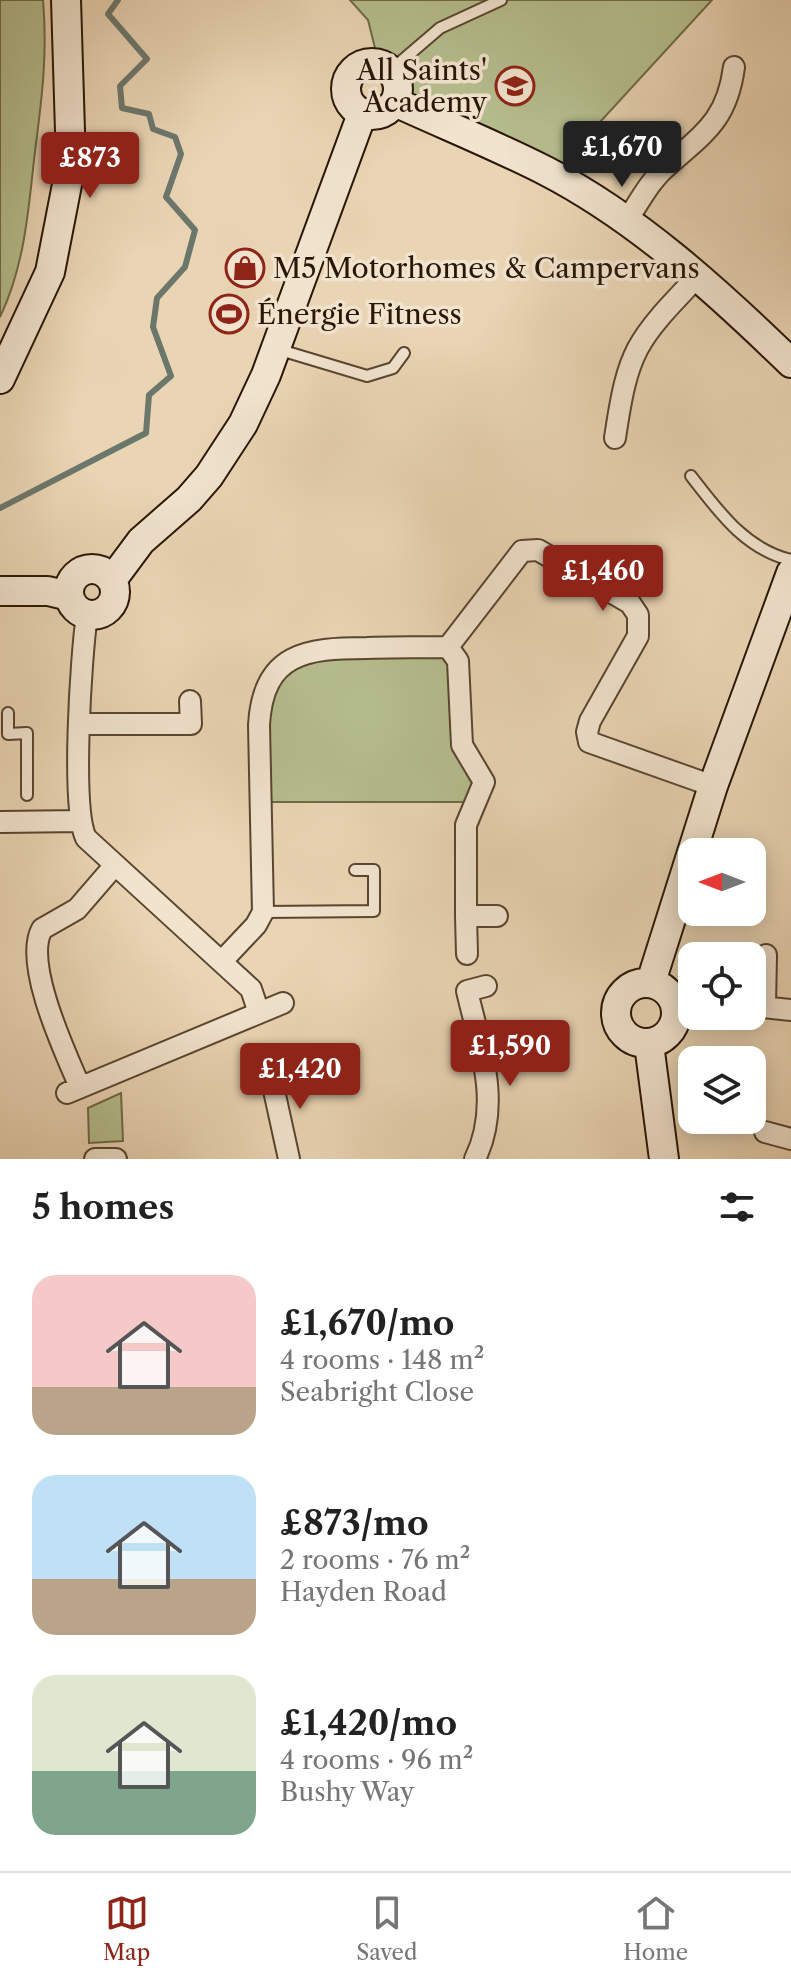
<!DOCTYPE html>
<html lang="en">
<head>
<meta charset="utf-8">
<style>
	:root { --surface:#fff; --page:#f2f2f2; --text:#222; --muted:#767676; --line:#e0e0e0; --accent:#8f2418 }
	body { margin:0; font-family:"Libre Caslon Text",serif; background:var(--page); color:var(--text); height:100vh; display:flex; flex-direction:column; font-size:30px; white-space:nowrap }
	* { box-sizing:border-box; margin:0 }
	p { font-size:26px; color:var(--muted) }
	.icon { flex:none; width:44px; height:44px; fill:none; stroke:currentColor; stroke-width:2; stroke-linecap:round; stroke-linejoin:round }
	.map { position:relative; height:1159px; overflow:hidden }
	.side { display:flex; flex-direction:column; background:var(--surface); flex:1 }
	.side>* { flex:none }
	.needle { width:52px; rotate:270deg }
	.buttons { position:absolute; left:678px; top:838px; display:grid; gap:16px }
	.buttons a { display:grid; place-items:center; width:88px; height:88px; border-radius:16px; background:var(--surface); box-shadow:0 4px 20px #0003; font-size:40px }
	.price { position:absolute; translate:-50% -68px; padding:0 18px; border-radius:8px; background:var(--accent); color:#fff; font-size:26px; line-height:52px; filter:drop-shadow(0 2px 4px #0008) }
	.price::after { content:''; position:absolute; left:50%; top:48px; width:24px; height:18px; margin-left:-12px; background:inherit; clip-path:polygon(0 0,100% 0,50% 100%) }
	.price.selected { background:#222; color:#fff }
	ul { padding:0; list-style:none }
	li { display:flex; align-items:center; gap:24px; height:200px; padding:0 32px }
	li span { display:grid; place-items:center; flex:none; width:224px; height:160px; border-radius:24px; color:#555 }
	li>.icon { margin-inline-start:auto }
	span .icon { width:96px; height:96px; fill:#fffc; stroke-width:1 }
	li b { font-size:34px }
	h2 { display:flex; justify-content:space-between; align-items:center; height:96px; padding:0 32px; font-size:34px }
	.tab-bar { display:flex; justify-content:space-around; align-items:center; height:112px; border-top:2px solid var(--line); background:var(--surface); font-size:22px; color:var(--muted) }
	.tab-bar a { display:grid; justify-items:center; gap:4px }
	.tab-bar .selected { color:var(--accent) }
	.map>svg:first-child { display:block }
	.green { fill:#b5bd8d; stroke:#6f6a48; stroke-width:2 }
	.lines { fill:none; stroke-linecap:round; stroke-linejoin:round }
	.stream { stroke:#6c776c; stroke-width:6 }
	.lane-casing { stroke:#594630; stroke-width:14 }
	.street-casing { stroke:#594630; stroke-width:24 }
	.secondary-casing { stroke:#291704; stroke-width:32 }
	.lane { stroke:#f1e3ce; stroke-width:10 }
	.street { stroke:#f1e3ce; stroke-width:20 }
	.secondary { stroke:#f1e3ce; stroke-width:28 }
	.labels { text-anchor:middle; stroke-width:7; stroke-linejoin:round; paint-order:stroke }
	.poi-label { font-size:28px; fill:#291704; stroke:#f1e3ce; text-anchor:start }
</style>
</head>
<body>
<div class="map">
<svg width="791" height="1159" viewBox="0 0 791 1159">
	<rect width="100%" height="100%" fill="#e9d4b3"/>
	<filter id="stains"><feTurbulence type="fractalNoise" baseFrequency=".0025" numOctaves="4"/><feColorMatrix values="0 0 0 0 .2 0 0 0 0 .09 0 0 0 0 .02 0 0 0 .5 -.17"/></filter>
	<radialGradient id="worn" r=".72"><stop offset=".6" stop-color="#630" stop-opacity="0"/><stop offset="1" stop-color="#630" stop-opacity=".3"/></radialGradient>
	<path class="green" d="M0,0h43c5,57 -2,104 -9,160 -6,54 -10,107 -34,157z
		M350,0h362l-145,158 -3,24 -165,-90 -8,-22 -12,-6 -11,-44z
		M448,647l12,75 16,41 -3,39h-211l-3,-77 28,-63z
		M121,1093l2,48 -34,2 -1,-35z"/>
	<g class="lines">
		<path class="stream" d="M0,508l146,-75 3,-38 22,-19 -18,-49 4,-29 28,-31 10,-37 -29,-33 15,-43 -6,-17 -22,-8 -4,-15 -27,-6 -2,-22 27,-27 -39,-45 10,-14"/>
		<g class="lane-casing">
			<path id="lane" d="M391,70l49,-42 61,-28
				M277,349l90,27 26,-8 11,-15
				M691,476c28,36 54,73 100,84
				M8,713v21l19,-1v62
				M263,912l111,-1v-41h-19"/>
		</g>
		<g class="street-casing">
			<path id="street" d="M626,222c12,-18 23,-40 40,-55 37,-33 61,-46 68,-100
				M615,438c13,-89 21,-97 82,-161
				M87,615c-6,40 -16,193 -1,223l165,151 8,24
				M81,724h110l-1,-23
				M1,822l79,-1
				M466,916v-91l18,-43 -22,-37 -4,-84 -10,-14 74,-96 16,-1 92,53 8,12v21l-48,85 -3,11 2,10 124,44
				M467,954l-1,-38h31
				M223,960l33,-35 7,-13 -4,-187c4,-72 47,-77 108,-77 27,-1 54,-1 81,-1
				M765,1005l1,-50
				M752,1006l39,4
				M677,1012l15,-1
				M80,1087c-15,-35 -57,-124 -38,-158l35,-20 38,-44
				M67,1093l216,-90
				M765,1132l26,7
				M95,1159h21
				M289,1159l-21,-96 34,-6
				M475,1159c27,-55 5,-112 -8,-168l19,-5"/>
		</g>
		<g class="secondary-casing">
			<path id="secondary" d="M346 89a26 26 0 1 1 52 0a26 26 0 1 1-52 0Z
				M395,102c50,23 102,44 151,69 91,47 172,121 245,192
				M0,379l50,-107 21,-108 -5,-164
				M69 592a23 23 0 1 1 46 0a23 23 0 1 1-46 0Z
				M112,580l29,-39 48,-42 20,-23 34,-52 23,-49 96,-261
				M0,591h48l21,5
				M651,982l62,-196 78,-213
				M616 1013a30 30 0 1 1 60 0a30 30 0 1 1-60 0Z
				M649,1044l15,115"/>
		</g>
		<use href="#lane" class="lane"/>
		<use href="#street" class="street"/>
		<use href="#secondary" class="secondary"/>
	</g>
	<defs>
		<g id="school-ring" transform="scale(2)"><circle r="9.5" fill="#f1e3ce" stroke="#8f2418" stroke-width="1.5"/><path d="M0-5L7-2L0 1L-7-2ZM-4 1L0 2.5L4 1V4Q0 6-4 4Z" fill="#8f2418"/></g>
		<g id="shop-ring" transform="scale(2)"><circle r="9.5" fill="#f1e3ce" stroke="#8f2418" stroke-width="1.5"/><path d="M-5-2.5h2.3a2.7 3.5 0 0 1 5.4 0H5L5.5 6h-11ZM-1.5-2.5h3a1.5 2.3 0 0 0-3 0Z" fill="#8f2418"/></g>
		<g id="stadium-ring" transform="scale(2)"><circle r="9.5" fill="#f1e3ce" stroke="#8f2418" stroke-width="1.5"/><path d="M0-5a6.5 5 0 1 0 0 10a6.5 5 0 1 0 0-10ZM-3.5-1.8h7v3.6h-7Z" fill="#8f2418"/></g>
	</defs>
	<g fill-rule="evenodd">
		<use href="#school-ring" x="515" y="86"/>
		<use href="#shop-ring" x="245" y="268"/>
		<use href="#stadium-ring" x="229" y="314"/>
	</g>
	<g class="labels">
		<g class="poi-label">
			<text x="487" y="80" text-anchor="end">All Saints'<tspan x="487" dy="32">Academy</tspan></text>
			<text x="273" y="278">M5 Motorhomes &amp; Campervans</text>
			<text x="257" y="324">Énergie Fitness</text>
		</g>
	</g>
	<rect width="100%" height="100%" filter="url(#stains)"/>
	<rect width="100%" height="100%" fill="url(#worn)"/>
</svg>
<div class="buttons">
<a><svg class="needle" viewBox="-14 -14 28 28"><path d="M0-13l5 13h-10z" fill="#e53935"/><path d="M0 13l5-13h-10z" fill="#767676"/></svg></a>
<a><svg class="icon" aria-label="locate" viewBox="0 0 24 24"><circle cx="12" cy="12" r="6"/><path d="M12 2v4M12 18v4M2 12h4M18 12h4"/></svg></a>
<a><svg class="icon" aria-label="layers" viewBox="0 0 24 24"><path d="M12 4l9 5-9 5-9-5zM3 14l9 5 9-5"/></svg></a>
</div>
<b class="price selected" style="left:622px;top:189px">£1,670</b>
<b class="price" style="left:90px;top:200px">£873</b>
<b class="price" style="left:603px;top:613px">£1,460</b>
<b class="price" style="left:510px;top:1088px">£1,590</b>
<b class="price" style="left:300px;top:1111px">£1,420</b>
</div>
<section class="side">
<h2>5 homes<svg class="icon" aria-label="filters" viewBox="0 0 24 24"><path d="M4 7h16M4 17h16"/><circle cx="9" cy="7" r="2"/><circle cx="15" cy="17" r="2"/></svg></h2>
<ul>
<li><span style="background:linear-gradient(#f6c9c9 70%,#b9a48a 0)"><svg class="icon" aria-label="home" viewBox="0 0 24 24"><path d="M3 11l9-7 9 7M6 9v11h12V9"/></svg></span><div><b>£1,670/mo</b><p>4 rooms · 148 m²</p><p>Seabright Close</p></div></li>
<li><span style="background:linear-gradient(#bfe0f5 65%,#b9a48a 0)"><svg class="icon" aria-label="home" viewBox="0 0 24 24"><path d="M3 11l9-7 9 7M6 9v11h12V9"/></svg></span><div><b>£873/mo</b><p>2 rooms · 76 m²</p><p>Hayden Road</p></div></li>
<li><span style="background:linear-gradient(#dfe7d0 60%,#7fa58c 0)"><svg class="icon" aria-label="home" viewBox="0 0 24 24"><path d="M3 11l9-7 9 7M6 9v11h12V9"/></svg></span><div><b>£1,420/mo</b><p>4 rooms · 96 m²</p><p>Bushy Way</p></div></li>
</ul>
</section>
<nav class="tab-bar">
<a class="selected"><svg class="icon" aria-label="map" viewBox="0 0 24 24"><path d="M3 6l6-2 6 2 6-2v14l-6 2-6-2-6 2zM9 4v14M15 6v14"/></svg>Map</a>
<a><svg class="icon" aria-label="saved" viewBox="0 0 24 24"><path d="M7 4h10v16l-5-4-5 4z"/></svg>Saved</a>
<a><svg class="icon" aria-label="home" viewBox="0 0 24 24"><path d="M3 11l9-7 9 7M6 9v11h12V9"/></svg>Home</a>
</nav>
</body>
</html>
